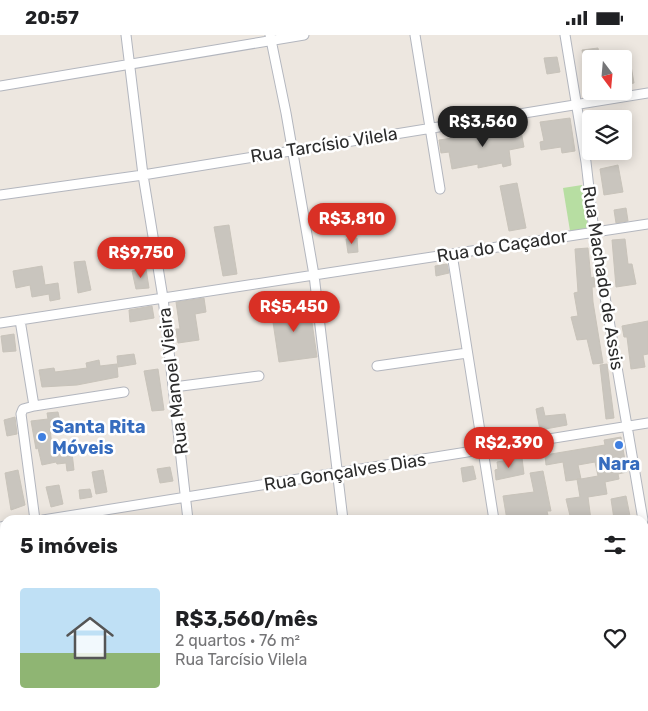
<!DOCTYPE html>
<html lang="pt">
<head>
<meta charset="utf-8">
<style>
	:root { --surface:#fff; --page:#f6f6f6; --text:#202124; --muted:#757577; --line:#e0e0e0; --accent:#d93025 }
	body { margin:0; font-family:Rubik,sans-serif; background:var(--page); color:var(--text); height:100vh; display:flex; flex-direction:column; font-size:19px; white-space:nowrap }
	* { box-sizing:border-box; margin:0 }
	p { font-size:16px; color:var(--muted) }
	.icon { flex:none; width:28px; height:28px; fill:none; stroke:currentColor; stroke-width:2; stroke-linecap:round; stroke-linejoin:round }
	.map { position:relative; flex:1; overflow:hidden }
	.sheet { position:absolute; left:0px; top:480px; width:649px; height:196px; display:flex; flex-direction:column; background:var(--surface); border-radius:15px 15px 0 0; box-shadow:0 2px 12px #0003 }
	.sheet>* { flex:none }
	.needle { width:32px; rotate:164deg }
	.tools { position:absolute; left:582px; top:15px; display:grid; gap:10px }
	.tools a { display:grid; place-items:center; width:50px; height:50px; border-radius:5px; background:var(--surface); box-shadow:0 2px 12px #0003; font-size:25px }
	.price { position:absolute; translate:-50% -42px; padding:0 11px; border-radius:18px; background:var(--accent); color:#fff; font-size:16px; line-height:32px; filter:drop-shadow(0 1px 2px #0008) }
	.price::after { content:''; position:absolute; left:50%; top:30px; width:15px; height:11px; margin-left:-8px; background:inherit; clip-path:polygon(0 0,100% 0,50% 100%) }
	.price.on { background:#222; color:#fff }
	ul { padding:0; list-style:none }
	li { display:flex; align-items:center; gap:15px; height:125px; padding:0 20px }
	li+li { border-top:1px solid var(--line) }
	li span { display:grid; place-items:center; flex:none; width:140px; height:100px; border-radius:5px; color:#555 }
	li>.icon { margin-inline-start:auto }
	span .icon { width:60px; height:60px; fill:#fffc; stroke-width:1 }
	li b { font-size:21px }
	h2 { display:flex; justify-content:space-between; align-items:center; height:60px; padding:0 20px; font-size:21px }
	.status { display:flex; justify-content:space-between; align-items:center; height:35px; padding:0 25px; background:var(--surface); direction:ltr }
	.status svg { height:14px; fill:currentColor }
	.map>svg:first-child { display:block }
	.green { fill:#b7dea2 }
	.building { fill:#c9c5be; stroke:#c8c3ba; fill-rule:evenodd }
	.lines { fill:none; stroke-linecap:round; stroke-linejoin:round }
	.street-casing { stroke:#b3b6be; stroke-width:11 }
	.street { stroke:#fff; stroke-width:9 }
	.shop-dot { fill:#3f7fe0; stroke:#fff; stroke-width:2 }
	.labels { text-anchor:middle; stroke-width:5; stroke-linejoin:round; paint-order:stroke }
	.street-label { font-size:18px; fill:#2c2c2c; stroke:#fff }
	.shop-label { font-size:18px; font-weight:bold; fill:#366cbe; stroke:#fff; text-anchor:start }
</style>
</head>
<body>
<div class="status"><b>20:57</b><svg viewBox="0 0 49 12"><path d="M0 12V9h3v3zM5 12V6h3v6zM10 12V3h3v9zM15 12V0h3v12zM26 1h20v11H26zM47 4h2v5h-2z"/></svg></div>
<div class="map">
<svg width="648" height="676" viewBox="0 0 648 676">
	<rect width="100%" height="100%" fill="#ede7e0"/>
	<path class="green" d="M582,150l6,43 -18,3 -7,-43z"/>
	<path class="building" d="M598,13l2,11h-9v21l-4,1 -5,-31z
		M557,22l3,15 -13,2 -3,-16z
		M630,25l4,23 -10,2v-24z
		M570,83l5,33 -13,2 -1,-6 -20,3 -1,-8 4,-1 -4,-19z
		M520,91l4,21 -15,3 2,15 -8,2 -1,-4 -24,5v-4l-26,5 -3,-17 -8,1 -2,-13 70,-10 -1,-2z
		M618,130l5,27 -19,3 -4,-26z
		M517,148l9,45 -17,3 -9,-45z
		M626,173l2,13 -12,2 -2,-13z
		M229,190l8,49 -14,2 -9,-49z
		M357,203l1,14 -10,1 -2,-14z
		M625,204l3,25h4l4,20 -20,3 -4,-47z
		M588,213l3,30 3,-1 1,10h-3l1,15 10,61 -10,1 -6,-25 -10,1 -6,-23 7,-1 -4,-23 4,-1 -3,-43z
		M85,226l6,29 -13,3 -4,-31z
		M447,229l2,9 -13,3 -1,-10z
		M42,231l3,19 13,-2 2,16 -10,2 -1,-7 -17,3 -2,-12 -14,3 -3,-17z
		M146,234l3,19 -13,1 -4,-18z
		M204,263l2,14 -11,2 4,26 -21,3 -2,-14h4l-4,-27z
		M301,269v6l9,-1 7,48 -38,5 -8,-53z
		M152,271l2,12 -24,4 -1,-12z
		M648,286v33l-5,1 2,12 -14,2 -4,-32h-3l-2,-11z
		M14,299l2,17 -13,1 -2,-16z
		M134,319l2,10 -18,3 -1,-11z
		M99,325l1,6 17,-2 1,13 -41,8 -35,2 -3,-17 15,-2 1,4 17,-2 15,-2 -1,-5z
		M607,329l7,54 -8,1 -6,-54z
		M158,334l6,41 -12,1 -8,-40z
		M543,372l2,9 20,-2 2,11 -27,5 -4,-21z
		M58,377l3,14 -11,2 2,19 19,-3 3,26 -7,1 -1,-8 -9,1 -1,-2 -14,3 -4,-17 -2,1 -5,-28 17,-2 -1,-6z
		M15,382l2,17 -10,2 -3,-16z
		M621,402l6,35 -9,2 1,5 -14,3 2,12 -19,3 3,23h-20l-5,-21 14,-2 -3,-18h4l-15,2 -3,-19 -17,3 -1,-10 60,-10 -1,-5zM595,427l3,14 -17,3 -3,-14z
		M522,423l2,16 -28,6 -1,-10 3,-1 -1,-7z
		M473,431l3,13 -13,3 -2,-14z
		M170,432l3,14 -13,2 -3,-14z
		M18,435l7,35 -14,5 -6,-37z
		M103,435l4,22 -11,2 -4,-22z
		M543,436l8,40h-4l2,9h-42l-4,-24 31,-4 -4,-19z
		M59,450l4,19 -12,3 -5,-20z
		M90,454l2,8 -12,2 -1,-9z
		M626,461l4,20 -16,3 -3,-20z"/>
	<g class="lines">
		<g class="street-casing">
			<path id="street" d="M126,0l17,140 20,123 25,222
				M270,0l16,78 28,162 29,245
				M415,0l25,154
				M565,0l21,127 8,70 49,288
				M0,51l304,-51
				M0,160l143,-20 505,-82
				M452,219l42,266
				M20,285l14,86 -11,3 -2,5 14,106
				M0,288l648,-99
				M377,331l90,-13
				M174,352l85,-11
				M34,371l90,-14
				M43,485l605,-97
				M0,492l5,-1
				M644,492l4,28
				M644,573l4,-1
				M0,592l5,-1
				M644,668l4,-1
				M62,671l1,5
				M211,671v5
				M368,671l1,5
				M523,671v5
				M593,676l30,-5"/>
		</g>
		<use href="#street" class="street"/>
	</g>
	<g class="shop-dot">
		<circle cx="42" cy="402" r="5"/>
		<circle cx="619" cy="410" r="5"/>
	</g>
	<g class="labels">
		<g class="street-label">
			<text transform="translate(324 110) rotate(-9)" y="6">Rua Tarcísio Vilela</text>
			<text transform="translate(502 211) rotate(-9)" y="6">Rua do Caçador</text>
			<text transform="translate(603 243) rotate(81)" y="6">Rua Machado de Assis</text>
			<text transform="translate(173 346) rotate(-97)" y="6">Rua Manoel Vieira</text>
			<text transform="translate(345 437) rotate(-9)" y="6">Rua Gonçalves Dias</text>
		</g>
		<g class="shop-label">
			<text x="52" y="398">Santa Rita<tspan x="52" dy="21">Móveis</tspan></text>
			<text x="619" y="435" text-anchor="middle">Nara</text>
		</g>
	</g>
</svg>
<div class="tools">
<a><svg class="needle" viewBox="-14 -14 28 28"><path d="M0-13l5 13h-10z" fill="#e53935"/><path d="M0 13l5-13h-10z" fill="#757577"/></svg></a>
<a><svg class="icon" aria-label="layers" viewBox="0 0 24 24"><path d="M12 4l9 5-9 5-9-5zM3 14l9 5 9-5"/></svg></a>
</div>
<b class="price on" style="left:483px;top:113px">R$3,560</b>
<b class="price" style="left:352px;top:210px">R$3,810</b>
<b class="price" style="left:141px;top:244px">R$9,750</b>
<b class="price" style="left:294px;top:298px">R$5,450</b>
<b class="price" style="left:509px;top:434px">R$2,390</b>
<section class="sheet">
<h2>5 imóveis<svg class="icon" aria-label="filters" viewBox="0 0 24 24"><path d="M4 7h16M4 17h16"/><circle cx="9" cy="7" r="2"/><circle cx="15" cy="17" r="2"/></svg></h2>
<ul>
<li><span style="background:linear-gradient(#bfe0f5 65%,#8fb573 0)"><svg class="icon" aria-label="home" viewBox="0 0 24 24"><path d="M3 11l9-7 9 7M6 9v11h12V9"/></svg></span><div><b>R$3,560/mês</b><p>2 quartos · 76 m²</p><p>Rua Tarcísio Vilela</p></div><svg class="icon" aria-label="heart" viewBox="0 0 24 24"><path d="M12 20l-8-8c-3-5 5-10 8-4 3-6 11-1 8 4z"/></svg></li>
</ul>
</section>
</div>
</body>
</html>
